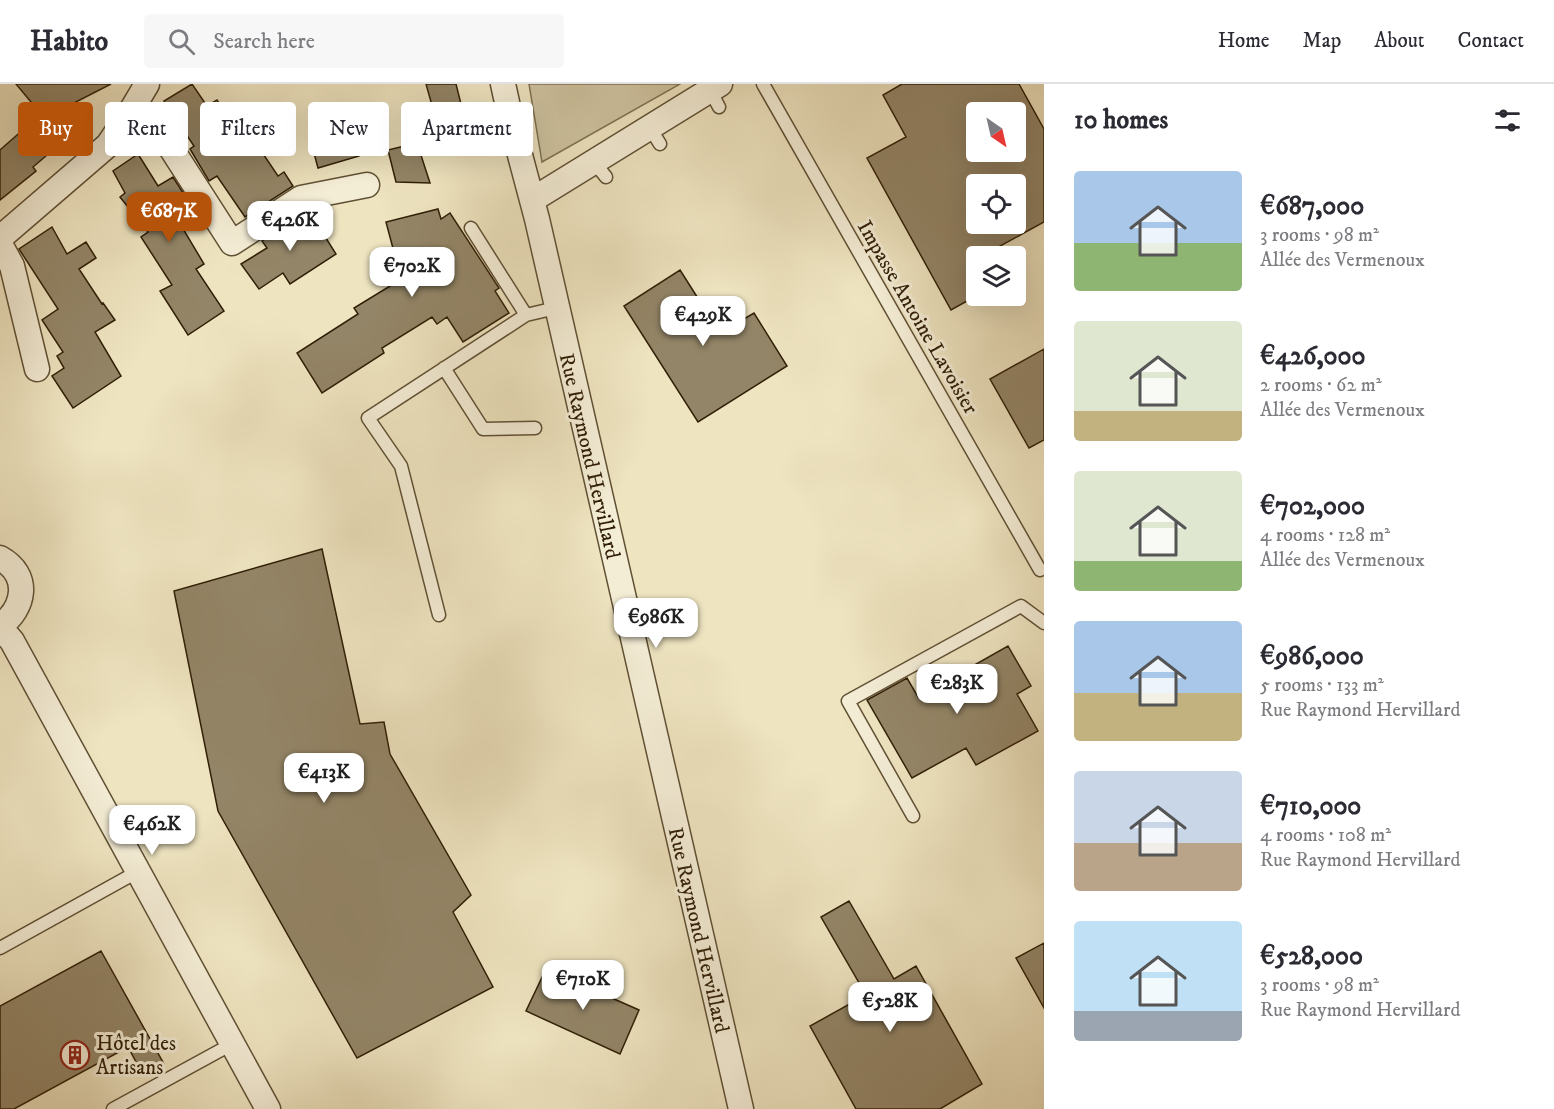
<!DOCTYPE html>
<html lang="en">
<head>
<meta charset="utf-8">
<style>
	:root { --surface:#fff; --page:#f7f7f7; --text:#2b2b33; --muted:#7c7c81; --line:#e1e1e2; --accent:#b45309 }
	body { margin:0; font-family:"IM FELL DW Pica",serif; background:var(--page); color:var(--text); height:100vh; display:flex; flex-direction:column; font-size:22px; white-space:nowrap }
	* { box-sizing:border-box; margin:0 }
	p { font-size:20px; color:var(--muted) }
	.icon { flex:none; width:33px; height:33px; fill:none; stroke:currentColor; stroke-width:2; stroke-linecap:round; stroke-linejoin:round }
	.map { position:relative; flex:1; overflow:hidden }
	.panel { display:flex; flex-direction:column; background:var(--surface); width:510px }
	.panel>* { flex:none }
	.guide { position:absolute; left:18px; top:18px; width:570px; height:54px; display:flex; gap:12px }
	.needle { width:39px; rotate:146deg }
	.tools { position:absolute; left:966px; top:18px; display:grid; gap:12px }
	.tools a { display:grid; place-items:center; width:60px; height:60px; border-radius:6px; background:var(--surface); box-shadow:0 6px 24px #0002; font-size:30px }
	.price { position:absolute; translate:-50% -51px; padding:0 14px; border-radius:12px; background:#fff; color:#222; font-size:20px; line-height:39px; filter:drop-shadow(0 2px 3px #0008) }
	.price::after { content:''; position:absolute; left:50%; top:36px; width:18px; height:14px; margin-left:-9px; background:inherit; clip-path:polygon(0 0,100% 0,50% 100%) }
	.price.active { background:var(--accent); color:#fff }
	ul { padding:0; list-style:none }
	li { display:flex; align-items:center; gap:18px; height:150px; padding:0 30px }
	li span { display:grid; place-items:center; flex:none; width:168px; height:120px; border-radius:6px; color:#555 }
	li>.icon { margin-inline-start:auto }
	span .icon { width:72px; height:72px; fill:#fffc; stroke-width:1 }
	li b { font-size:26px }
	h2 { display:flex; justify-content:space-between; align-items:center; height:72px; padding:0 30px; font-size:26px }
	.pill { padding:0 21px; border-radius:6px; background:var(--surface); box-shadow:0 6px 24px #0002; font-size:21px; line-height:54px }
	.pill.active { background:var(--accent); color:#fff }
	header { display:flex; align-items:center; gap:36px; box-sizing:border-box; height:84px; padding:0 30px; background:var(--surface); border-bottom:2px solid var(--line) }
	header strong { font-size:28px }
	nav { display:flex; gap:33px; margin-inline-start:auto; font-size:21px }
	.search { width:420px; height:54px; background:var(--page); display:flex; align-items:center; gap:15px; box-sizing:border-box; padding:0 21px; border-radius:6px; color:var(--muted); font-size:22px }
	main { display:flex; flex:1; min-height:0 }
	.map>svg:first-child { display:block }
	.green { fill:#cec3a0; stroke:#7f7153; stroke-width:1.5 }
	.building { fill:#938567; stroke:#301f06; stroke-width:1.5; fill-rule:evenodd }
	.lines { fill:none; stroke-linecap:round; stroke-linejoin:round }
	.service-casing { stroke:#605034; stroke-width:15 }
	.minor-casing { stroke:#605034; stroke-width:27 }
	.service { stroke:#f4edd6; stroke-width:12 }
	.minor { stroke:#f4edd6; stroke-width:24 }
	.labels { text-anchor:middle; stroke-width:6; stroke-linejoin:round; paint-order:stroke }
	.street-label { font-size:21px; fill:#301f06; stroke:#f4edd6 }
	.poi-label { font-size:21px; fill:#301f06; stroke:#f4edd6; text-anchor:start }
</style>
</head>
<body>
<header>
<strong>Habito</strong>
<div class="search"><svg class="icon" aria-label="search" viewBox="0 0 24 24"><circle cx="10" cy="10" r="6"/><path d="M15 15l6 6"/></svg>Search here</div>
<nav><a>Home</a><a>Map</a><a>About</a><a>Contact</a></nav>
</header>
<main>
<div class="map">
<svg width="1044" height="1025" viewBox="0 0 1044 1025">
	<rect width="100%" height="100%" fill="#eee4c0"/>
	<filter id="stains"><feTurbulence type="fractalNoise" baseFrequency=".00333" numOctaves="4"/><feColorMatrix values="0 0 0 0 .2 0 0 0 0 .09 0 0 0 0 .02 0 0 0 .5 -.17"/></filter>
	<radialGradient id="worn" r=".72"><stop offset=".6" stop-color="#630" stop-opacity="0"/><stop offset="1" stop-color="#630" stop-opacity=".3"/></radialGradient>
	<path class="green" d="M529,0h151l-138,78z"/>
	<path class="building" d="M16,0h95l-47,24 17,18 -48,41 3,4 -36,29v-50l41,-36z
		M192,0l15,22 10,-6 25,37 7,-4 29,43 6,-4 9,14 -48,31 -28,-41 -8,5 -19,-32 4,-3 -30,-45z
		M426,0h30l6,24 -27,8z
		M902,0h117l25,45v93l-62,34h-6v40l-25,14 -84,-152 39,-21 -23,-42zM976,28h40v40h-40zM976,100h40v40h-40z
		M351,42l8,30 -41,12 -8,-30z
		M417,59l13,40 -34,-1 -8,-32z
		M138,70l20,32 15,-9 12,19 -5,3 7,11 -11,7 28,47 -8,5 28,42 -36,24 -28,-44 12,-6 -31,-48 7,-5 -28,-35 5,-4 -12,-22z
		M438,125l3,10 9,-6 49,75 -4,3 14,22 -46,29 -16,-25 -10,7 -5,-7 -50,31 2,5 -62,40 -25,-40 61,-39 -4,-6 46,-28 -12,-19 7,-5 -9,-34z
		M306,127h3l27,43 -46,30 -7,-11 -24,16 -18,-25 26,-16 -5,-7z
		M52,143l15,27 19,-12 10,16 -17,11 23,35 1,-1 12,17 -20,12 26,44 -48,32 -21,-32 12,-8 -7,-12 6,-4 -21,-32 16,-11 -39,-60z
		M680,186l40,63 34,-20 33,53 -89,56 -74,-116z
		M1044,265v91l-15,8 -39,-69z
		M322,465l38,175 24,-2 6,32 81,141 -18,17 40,75 -136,71 -139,-247 -44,-220z
		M1008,562l23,40 -14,8 21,37 -62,34 -10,-17 -54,30 -45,-78 40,-22 11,19z
		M849,817l45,78 22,-13 66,118 -42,25h-84l-46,-83 56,-31 -45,-78z
		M1044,859v65l-28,-50z
		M101,867l63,113 -21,11 -15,-28 -114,62h-14v-103z
		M546,885l93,41 -19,44 -94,-43z"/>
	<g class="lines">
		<g class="service-casing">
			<path id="service" d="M763,0l277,486
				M710,6l9,17
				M650,44l10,16
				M594,78l12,15
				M471,144l55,87
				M444,284l39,61 52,-1
				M439,531l-38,-149 -33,-48 158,-103 30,-7
				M913,732l-65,-115 173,-95 23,17
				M0,864l137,-76
				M113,1025l119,-65"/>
		</g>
		<g class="minor-casing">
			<path id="minor" d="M503,0l9,41 25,94 204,890
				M131,27l22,9 79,123 69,-45 66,-13
				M532,116l188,-116
				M0,154l108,-93 23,-34 16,-27
				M0,160l12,22 25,103
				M0,474c31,17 25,50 0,68
				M0,543l12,14 256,468"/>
		</g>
		<use href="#service" class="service"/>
		<use href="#minor" class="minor"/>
	</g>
	<defs>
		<g id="building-ring" transform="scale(1.5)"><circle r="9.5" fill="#f4edd6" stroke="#8f2418" stroke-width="1.5"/><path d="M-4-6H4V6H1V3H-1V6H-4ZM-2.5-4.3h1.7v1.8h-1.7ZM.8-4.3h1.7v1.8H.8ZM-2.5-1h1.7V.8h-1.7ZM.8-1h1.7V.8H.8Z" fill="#8f2418"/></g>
	</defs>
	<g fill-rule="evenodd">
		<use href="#building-ring" x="75" y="971"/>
	</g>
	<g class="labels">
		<g class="street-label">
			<text transform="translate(918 233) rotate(60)" y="7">Impasse Antoine Lavoisier</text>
			<text transform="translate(590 372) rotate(77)" y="7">Rue Raymond Hervillard</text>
			<text transform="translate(699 846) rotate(77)" y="7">Rue Raymond Hervillard</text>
		</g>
		<g class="poi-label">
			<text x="96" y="966">Hôtel des<tspan x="96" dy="24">Artisans</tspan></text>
		</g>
	</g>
	<rect width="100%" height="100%" filter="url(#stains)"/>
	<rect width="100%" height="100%" fill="url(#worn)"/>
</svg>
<div class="tools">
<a><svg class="needle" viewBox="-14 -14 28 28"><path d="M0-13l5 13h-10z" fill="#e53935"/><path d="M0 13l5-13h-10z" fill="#7c7c81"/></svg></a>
<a><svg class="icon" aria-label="locate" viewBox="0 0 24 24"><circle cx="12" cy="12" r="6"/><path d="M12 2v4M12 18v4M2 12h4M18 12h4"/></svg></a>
<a><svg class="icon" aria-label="layers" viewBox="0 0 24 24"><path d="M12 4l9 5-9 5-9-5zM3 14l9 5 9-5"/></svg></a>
</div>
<b class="price active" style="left:169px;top:159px">€687K</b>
<b class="price" style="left:290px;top:168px">€426K</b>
<b class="price" style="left:412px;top:214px">€702K</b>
<b class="price" style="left:703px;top:263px">€429K</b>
<b class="price" style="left:656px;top:565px">€986K</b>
<b class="price" style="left:957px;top:631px">€283K</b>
<b class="price" style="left:324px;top:720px">€413K</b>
<b class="price" style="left:152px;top:772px">€462K</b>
<b class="price" style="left:583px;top:927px">€710K</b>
<b class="price" style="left:890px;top:949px">€528K</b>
<div class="guide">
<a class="pill active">Buy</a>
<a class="pill">Rent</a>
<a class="pill">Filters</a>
<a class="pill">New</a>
<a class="pill">Apartment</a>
</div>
</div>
<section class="panel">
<h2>10 homes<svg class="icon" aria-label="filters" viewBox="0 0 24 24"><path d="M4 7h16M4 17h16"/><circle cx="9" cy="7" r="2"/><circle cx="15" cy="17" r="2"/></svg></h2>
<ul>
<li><span style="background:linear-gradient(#a9c7e8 60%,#8fb573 0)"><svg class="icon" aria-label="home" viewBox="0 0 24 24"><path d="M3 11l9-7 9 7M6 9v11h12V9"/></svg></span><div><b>€687,000</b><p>3 rooms · 98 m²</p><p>Allée des Vermenoux</p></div></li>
<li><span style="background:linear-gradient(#dfe7d0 75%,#c2b280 0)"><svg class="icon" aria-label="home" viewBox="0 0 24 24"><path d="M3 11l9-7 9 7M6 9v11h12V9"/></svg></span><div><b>€426,000</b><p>2 rooms · 62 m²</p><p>Allée des Vermenoux</p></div></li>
<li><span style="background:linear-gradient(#dfe7d0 75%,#8fb573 0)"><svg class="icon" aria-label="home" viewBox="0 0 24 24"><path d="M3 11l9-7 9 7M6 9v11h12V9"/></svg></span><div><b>€702,000</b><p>4 rooms · 128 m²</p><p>Allée des Vermenoux</p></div></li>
<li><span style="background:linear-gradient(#a9c7e8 60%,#c2b280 0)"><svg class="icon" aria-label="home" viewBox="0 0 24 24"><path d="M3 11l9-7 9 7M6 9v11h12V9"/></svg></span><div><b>€986,000</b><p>5 rooms · 133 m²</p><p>Rue Raymond Hervillard</p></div></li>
<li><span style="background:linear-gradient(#c9d6e8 60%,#b9a48a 0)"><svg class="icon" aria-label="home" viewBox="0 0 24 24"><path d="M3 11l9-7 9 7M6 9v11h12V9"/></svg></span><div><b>€710,000</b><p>4 rooms · 108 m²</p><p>Rue Raymond Hervillard</p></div></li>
<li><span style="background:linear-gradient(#bfe0f5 75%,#9aa5b1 0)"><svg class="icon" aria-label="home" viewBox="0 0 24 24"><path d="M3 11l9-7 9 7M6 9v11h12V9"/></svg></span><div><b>€528,000</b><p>3 rooms · 98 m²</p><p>Rue Raymond Hervillard</p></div></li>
</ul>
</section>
</main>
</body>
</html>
